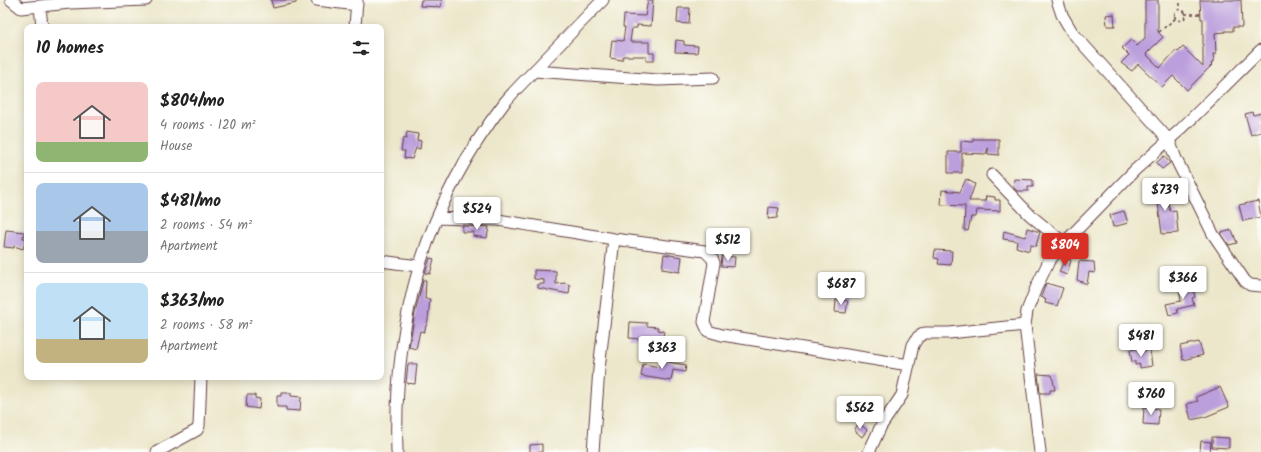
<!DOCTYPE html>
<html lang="en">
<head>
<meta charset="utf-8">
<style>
	:root { --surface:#fff; --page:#f6f6f6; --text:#222; --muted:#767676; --line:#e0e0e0; --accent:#d93025 }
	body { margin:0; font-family:Kalam,sans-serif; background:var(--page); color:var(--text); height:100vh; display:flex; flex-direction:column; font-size:15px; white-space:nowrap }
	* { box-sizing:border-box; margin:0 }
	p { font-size:13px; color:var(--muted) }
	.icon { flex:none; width:22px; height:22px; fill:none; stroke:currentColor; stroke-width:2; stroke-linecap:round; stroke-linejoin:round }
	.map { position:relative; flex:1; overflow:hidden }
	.side { position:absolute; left:24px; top:24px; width:360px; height:356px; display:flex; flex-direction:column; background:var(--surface); border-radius:8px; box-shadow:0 2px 10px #0003 }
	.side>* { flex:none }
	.price { position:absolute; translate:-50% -34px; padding:0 9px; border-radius:4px; background:#fff; color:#222; font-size:13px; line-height:26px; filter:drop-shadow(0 1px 2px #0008) }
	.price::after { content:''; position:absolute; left:50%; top:24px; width:12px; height:9px; margin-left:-6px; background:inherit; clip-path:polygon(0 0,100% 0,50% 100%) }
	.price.current { background:var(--accent); color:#fff }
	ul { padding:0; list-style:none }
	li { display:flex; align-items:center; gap:12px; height:100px; padding:0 12px }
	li+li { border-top:1px solid var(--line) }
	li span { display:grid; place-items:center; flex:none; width:112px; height:80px; border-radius:8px; color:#555 }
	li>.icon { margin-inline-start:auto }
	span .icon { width:48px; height:48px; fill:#fffc; stroke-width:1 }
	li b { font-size:17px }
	h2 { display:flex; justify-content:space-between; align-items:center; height:48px; padding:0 12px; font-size:17px }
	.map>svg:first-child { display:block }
	.building { fill:#bb9edc }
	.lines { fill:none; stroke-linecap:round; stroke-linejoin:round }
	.minor-casing { stroke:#623d43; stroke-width:13 }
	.path { stroke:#623d43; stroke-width:1.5; stroke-dasharray:3 3; stroke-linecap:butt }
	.minor { stroke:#fff; stroke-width:11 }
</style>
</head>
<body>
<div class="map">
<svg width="1261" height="452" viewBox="0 0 1261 452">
	<rect width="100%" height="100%" fill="#fdfcf7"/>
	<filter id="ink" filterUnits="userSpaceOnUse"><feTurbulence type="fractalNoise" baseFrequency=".025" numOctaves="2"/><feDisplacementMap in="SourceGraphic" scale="8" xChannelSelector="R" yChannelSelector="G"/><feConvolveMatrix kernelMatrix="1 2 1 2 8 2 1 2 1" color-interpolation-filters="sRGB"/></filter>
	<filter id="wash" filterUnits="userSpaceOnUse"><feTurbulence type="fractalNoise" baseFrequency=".012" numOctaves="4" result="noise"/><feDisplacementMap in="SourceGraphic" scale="16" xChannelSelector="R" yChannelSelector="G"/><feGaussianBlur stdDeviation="0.9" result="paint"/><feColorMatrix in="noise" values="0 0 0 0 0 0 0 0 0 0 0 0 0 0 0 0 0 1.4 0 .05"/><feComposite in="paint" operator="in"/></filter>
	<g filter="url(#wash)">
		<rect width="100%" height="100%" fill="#ece7ca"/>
		<g id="blocks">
			<path class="building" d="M271,0h25v3l-23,5z
				M421,0h21l-1,7 -21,-1z
				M648,0h5l-2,26 -14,-1v3h-5l-2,14h19v11h5v8h-8v-5h-23l-1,4 -12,-2 2,-18 11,1 2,-14h-2l1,-12 21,1z
				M1145,0h13v32l5,5 -17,17 14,14 16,-18 2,2 5,-5 20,20v-48h-2l-1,-19h41l1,27h-9v4h-8v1l-10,1 1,21h-3l1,6 -3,4 1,1 -25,25 -14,-14 -11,11 -24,-23 -6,7 -11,-8 8,-8 -7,-7 9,-8 6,6 8,-8z
				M678,8h12l-1,16 -12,-1z
				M1114,14l1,12h-8l-1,-11z
				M676,40l8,1v4l14,1 -1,7 -22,-1z
				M1252,112l1,3 8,-2v19l-10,3 -6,-21z
				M407,132l11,2 -1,6 4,1 -1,8 -4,-1 -4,11 -8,-1 1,-7h-4l2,-13 3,1z
				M973,139h26v16l-11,-1v-6l-2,6 -24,-1v20h-14v-21h13v-11l12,1z
				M1164,156l6,7 -8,6 -6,-6z
				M966,179l9,5 -6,17h16l1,-5 9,1v3h5v11l-23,-1 -1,7h-5l-3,14 -4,-1 1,-24 -24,-1 1,-15 18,2z
				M1014,179l19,1v7h-5v4h-11l-4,-4z
				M1161,187v2l4,-1 5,23 6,-1 2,23 -16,1 -4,-31 -4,1 -3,-15z
				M1258,201l3,16 -18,4 -4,-16z
				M769,207l10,1 -2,10 -9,1z
				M1124,211l4,12 -15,4 -3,-12z
				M462,226l27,1 -2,11 -14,-2 1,-4h-12z
				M1027,228l13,4 -4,14 -6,-1 -1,6 -13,-4 1,-6 -14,-2 1,-8 21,6z
				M6,230l18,2 -1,6h3l-3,11 -9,-3v2l-10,-1z
				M1232,230l5,13 -8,2 -8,-12z
				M935,250l17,1 -1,14 -13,-1 1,-5 -5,-1z
				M664,254l18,3 -2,15 -18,-3z
				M722,256l13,1 -1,10 -13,-1z
				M430,258l4,1 -4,15 -5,-1z
				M1065,258l6,2 -4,15 -8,-3z
				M1079,261l15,1 1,11 -6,-1 -2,12 -10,-4z
				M534,270l22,1v13l9,-1 5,2 -1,9 -31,-6v-4h6v-4l-10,-1z
				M423,280h3l-1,19h5l-2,21 -4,12 -4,-1 -4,18 -7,-2 6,-34z
				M1046,283l17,5 -6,18 -12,-3 1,-4 -5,-2z
				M1192,283l3,14 -3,1 2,7 -17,4 1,4 -9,2 -3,-11 15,-3 -2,-11 4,-1 -1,-4z
				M836,300l12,1 -2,12 -11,-1z
				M630,322l17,1v3l11,1v3l6,1 -2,10 -33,-3z
				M1199,342l4,13 -20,5 -3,-14z
				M1141,348l1,3 8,-1 2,16 -12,2v-4l-5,1v-4l-3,1 -2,-12z
				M661,358l7,2v2l18,3 -1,7 -12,-2 -2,11 -30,-5 2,-12 17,3z
				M408,364h9l-2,20 -9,-1z
				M1038,374l14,1 3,15h-5v3h-10z
				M1220,387l9,20 -24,10 -14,3 -4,-16 11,-3 -2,-4z
				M281,393h10v3l10,1 -1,14 -14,-1v-3h-9v-11h4z
				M247,395h8v3l5,1 -1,10 -13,-2z
				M1144,407l15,2 -1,16 -15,-1z
				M859,423l8,7 -5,7 -8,-7z
				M1212,437l17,1v10l-17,-1z
				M1201,441l10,1 -1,10h-10z
				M542,444v8h-12v-7z"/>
		</g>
	</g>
	<g filter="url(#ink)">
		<use href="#blocks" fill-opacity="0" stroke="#623d43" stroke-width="1"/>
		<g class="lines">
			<g class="minor-casing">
				<path id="minor" d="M11,0l10,8 49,-5 76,-3
					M317,0l40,5
					M1057,0l5,15 10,17 97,108 7,19 37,75 32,47 5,4 11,1
					M40,6l2,21
					M355,27l2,-27
					M534,71l124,9 55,-2
					M992,175l38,40 34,28
					M437,218l61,2 116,19 91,12 7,7 2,5 -10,59 4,9 14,4 187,30
					M381,261l37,5
					M1025,325l15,127
					M157,452l40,-22 2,-4 2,-49
					M397,452c-4,-131 27,-245 108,-350 10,-12 22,-24 33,-35 22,-23 43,-45 65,-67
					M593,452l6,-83 15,-130
					M869,452l12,-26 21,-31 11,-50 5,-8 7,-4h24l76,-8 2,-14 9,-23 13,-27 15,-18 71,-73 46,-41 80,-79"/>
			</g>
			<path class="path" d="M1180,3v6
				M1174.5 15a5.5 5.5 0 1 1 11 0a5.5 5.5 0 1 1-11 0Z
				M1185,14h15
				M1159,32l17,-14"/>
			<use href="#minor" class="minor"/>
		</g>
	</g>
</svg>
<b class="price" style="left:1165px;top:212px">$739</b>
<b class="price" style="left:477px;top:231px">$524</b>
<b class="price" style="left:728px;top:262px">$512</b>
<b class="price current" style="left:1065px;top:267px">$804</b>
<b class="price" style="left:1183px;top:300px">$366</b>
<b class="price" style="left:841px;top:306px">$687</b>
<b class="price" style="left:1141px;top:358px">$481</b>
<b class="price" style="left:662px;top:370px">$363</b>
<b class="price" style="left:1151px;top:416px">$760</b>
<b class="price" style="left:860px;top:430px">$562</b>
<section class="side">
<h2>10 homes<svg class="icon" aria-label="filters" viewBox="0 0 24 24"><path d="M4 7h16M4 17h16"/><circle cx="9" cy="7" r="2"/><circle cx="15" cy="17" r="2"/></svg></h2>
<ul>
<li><span style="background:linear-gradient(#f6c9c9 75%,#8fb573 0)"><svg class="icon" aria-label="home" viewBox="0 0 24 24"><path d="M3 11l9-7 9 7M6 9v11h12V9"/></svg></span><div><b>$804/mo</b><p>4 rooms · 120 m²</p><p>House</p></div></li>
<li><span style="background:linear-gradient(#a9c7e8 60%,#9aa5b1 0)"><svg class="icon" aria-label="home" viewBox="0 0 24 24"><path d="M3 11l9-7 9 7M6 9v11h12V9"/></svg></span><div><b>$481/mo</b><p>2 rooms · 54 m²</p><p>Apartment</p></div></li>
<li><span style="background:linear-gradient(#bfe0f5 70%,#c2b280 0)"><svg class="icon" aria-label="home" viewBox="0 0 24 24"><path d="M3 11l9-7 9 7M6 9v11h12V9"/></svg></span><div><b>$363/mo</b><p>2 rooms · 58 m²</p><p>Apartment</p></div></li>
</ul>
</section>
</div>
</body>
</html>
